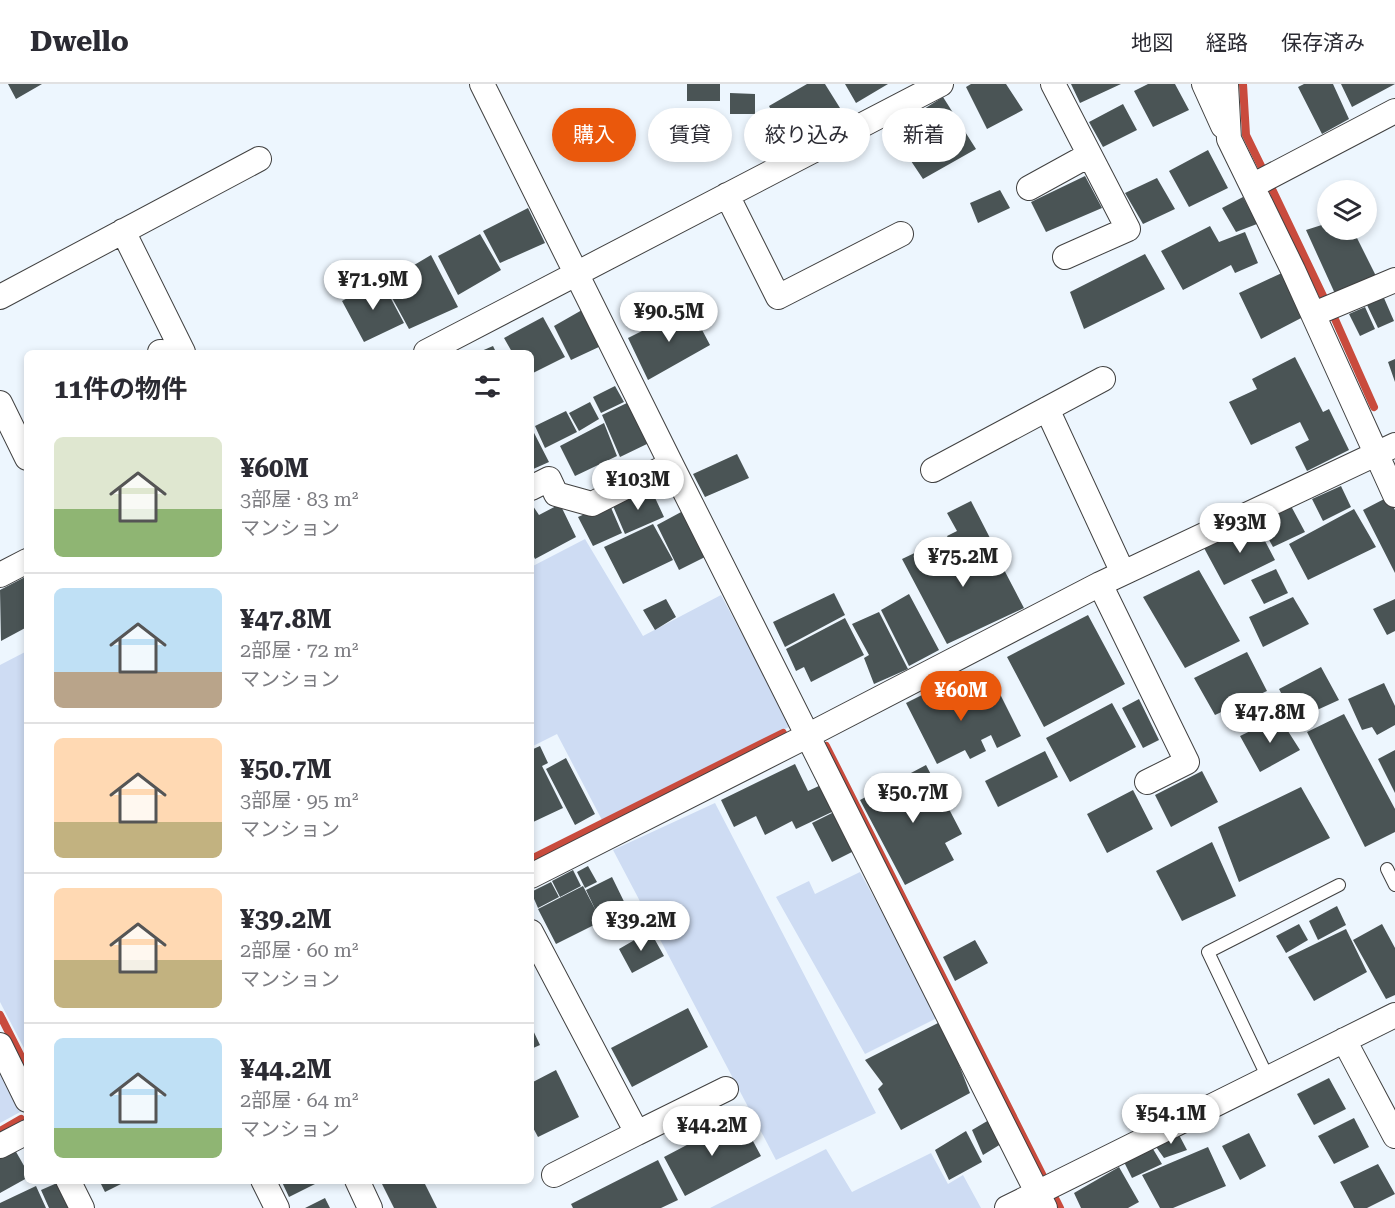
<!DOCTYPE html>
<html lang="ja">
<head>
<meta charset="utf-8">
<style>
	:root { --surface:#fff; --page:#f7f7f7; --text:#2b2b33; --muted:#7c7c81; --line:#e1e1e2; --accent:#ea580c }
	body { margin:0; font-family:"Roboto Serif","Noto Sans JP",serif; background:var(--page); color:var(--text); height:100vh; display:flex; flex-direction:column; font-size:22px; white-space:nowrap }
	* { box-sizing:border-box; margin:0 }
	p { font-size:20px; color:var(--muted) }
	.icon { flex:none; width:33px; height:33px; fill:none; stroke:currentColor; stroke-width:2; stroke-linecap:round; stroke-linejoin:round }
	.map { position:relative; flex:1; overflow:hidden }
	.side { position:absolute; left:24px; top:266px; width:510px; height:834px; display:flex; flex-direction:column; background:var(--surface); border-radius:9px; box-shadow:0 3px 9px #0003 }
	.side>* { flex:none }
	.guide { position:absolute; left:552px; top:24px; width:570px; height:54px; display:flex; gap:12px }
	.fabs { position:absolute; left:1317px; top:96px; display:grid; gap:12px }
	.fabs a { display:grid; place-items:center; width:60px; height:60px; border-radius:50%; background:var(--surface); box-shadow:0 3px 9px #0003; font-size:30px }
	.price { position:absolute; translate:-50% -51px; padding:0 14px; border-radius:21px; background:#fff; color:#222; font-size:20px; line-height:39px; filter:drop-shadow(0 2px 3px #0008) }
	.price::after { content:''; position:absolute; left:50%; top:36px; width:18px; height:14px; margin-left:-9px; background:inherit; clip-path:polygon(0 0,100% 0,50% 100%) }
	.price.current { background:var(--accent); color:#fff }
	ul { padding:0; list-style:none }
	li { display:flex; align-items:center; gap:18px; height:150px; padding:0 30px }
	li+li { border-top:2px solid var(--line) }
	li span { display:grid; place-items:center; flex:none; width:168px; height:120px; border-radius:9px; color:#555 }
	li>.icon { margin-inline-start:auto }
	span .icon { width:72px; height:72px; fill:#fffc; stroke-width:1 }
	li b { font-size:26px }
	h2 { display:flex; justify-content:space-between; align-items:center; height:72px; padding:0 30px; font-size:26px }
	.chip { padding:0 21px; border-radius:27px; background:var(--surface); box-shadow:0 3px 9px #0003; font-size:21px; line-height:54px }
	.chip.current { background:var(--accent); color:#fff }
	header { display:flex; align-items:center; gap:36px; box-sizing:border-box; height:84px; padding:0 30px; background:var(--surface); border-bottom:2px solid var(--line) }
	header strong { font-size:28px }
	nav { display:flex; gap:33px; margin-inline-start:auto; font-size:21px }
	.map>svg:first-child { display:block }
	.farmland { fill:#cedcf3 }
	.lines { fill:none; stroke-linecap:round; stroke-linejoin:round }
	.stream { stroke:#c94b3d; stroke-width:8 }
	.building { fill:#4a5455 }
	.lane-casing { stroke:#404040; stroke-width:14 }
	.street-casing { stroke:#404040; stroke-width:26 }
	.lane { stroke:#fff; stroke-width:12 }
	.street { stroke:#fff; stroke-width:24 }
</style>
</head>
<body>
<header>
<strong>Dwello</strong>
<nav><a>地図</a><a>経路</a><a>保存済み</a></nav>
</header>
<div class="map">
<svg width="1395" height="1124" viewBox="0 0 1395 1124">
	<rect width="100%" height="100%" fill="#edf6fe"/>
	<path class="farmland" d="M585,455l58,97 78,-41 70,131 -189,94 -45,-86 -26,13v-180z
		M27,567v403l-27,-52v-337z
		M715,719l161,310 -100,47 -163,-310z
		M860,788l79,145 -74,37 -89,-157 33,-16 6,13z
		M0,984l22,43 -22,12z
		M826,1065l26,43 79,-39 17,31 15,-9 18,33h-271z"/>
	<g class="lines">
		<path class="stream" d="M1243,0l3,51 18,37
			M1271,103l54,113
			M1334,233l40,90
			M826,662l218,432
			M531,775l252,-126
			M0,931l27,53
			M0,1047l21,-12
			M1056,1116l4,8"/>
	</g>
	<path class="building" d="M8,0h34l-26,15z
		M687,0h33v17h-33z
		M807,0h18l15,24 -53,33 -18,-35z
		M845,0h43l-32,19z
		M971,0h35l17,26 -36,19 -21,-42z
		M1071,0h50l-41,19z
		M1148,0h27l14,26 -36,17 -19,-36z
		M1304,0h29l16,35 -27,15 -24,-47z
		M1341,0h54l-43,23z
		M730,9l25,1v20h-25z
		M943,13l33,52 -53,30 -24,-36 8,-4 -10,-13z
		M1123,20l14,26 -34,17 -14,-25z
		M1208,66l20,38 -39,19 -20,-36z
		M1085,92l17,32 -56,24 -15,-30z
		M1157,94l18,31 -32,15 -18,-31z
		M1000,106l10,18 -32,15 -8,-20z
		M1243,113l14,27 -21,8 -14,-24z
		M528,124l17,35 -45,20 -17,-32z
		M1328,139v7h25l24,48 -40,20 -31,-68z
		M1210,142l9,16 26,-10 13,31 -23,10 -4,-8 -48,25 -22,-39z
		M480,150l21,36 -43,25 -20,-39z
		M1145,170l20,35 -81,40 -14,-37z
		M431,171l27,52 -49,22 -25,-46z
		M1284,188l21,44 -44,23 -22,-46z
		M381,196l23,43 -40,19 -22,-41z
		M1384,214l10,23 -16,7 -11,-23z
		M690,223l20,38 -62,35 -20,-42z
		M1365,223l10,22 -15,7 -11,-22z
		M582,226l19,36 -30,14 -17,-34z
		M543,233l22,40 -34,17v-22h-19l-8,-14z
		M493,262l3,6h-17z
		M1295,273l28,55 6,-3 20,41 -42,21 -12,-24 14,-7 -9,-18 -49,23 -22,-43 28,-13 -5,-10z
		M1395,275v23l-7,-20z
		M615,302l9,16 -23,11 -8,-16z
		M590,318l9,17 -20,12 -10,-18z
		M629,318l20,41 -29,14 -18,-42z
		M566,327l11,21 -32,16 -10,-22z
		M604,339l13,33 -42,20 -15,-30z
		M531,343l18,35 -18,8z
		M737,370l12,24 -44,19 -12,-23z
		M1341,402l10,21 -28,14 -11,-22z
		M650,403l14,30 -39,17 -12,-28z
		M1388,413l7,13v63l-32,-63z
		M971,417l19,37 -33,17 -10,-19 10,-5 -10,-18z
		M609,419l13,30 -29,13 -15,-29z
		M560,420l16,33 -41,22 -4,-8v-43l2,-2 6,9z
		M1291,422l14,26 -32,15 -14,-26z
		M1354,425l22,38 -68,33 -19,-36z
		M683,427l22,46 -26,13 -22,-45z
		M653,440l20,36 -50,24 -19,-37z
		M1256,440l19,36 -51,25 -20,-37z
		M944,455l11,22 34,-20 35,67 -77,36 -45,-85z
		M1276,485l12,24 -24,11 -13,-24z
		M1199,486l41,71 -55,27 -42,-71z
		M27,492v51l-26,14 -1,-51z
		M834,509l11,22 -60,32 -12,-25z
		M909,510l30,56 -30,16 -28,-56z
		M1293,513l16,27 -46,23 -14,-30z
		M666,515l10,18 -21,13 -12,-20z
		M1395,515v32l-8,4 -14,-26z
		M879,528l29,57 -34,15 -10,-26 5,-3 -17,-31z
		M1088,531l37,69 -81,43 -37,-70z
		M845,534l19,37 -53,27 -7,-15 -8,4 -10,-22z
		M1247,568l20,39 -52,24 -21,-37z
		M1321,583l18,33 -44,20 -16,-31z
		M954,595l13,26 31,-15 23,46 -24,12 -6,-13 -10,5 5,11 -16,8 -5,-9 -28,14 -31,-61z
		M1384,599l11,23v19l-18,10 -5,-8 -10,3 -14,-31z
		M1139,615l20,41 -16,8 -21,-40z
		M1112,619l24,44 -66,35 -24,-44z
		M1344,630l51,95v23l-30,15 -58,-115z
		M1279,633l21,33 -40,22 -20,-36z
		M540,662l8,17 -6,3 21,42 -32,15v-73z
		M1395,666v43l-17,-34z
		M1045,667l13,26 -60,30 -13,-26z
		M566,674l29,56 -20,11 -29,-56z
		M795,680l13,27 13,-6 13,26 -38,18 -4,-8 -27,14 -9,-19 -22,11 -13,-27z
		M926,681l36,69 -17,9 9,17 -49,25 -45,-85z
		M1202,687l16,31 -47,25 -16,-32z
		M1301,703l29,51 -91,44 -21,-55z
		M1133,706l20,39 -46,24 -20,-39z
		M834,728l20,39 -22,11 -20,-39z
		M1212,758l24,54 -54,25 -26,-50z
		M588,782l9,16 -12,6 -8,-16z
		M573,786l8,16 -21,11 -8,-16z
		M612,793l23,47 -26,12 -7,-15 -46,23 -18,-35 45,-23 13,25 -10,-21z
		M551,798l8,15 -21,11 -7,-16z
		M1337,822l9,19 -28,15 -9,-19z
		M1299,840l9,16 -22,13 -10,-17z
		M1382,840l13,24v47l-9,4 -33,-59z
		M1346,845l21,43 -53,29 -26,-44z
		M650,847l14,25 -32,17 -13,-24z
		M975,856l13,23 -33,18 -12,-24z
		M688,924l20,39 -76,40 -21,-39z
		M942,937l28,72 -69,37 -23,-41 5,-5 -18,-24z
		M531,942l9,19 -9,4z
		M556,986l23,47 -41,20 -7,-13v-41z
		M1329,994l17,31 -32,16 -17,-31z
		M740,1033l21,39 -76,40 -21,-39z
		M1354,1034l15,29 -35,17 -16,-28z
		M989,1036l12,24 -18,11 -11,-25z
		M966,1047l16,31 -33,18 -14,-30z
		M1177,1047l10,19 -23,8 -10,-14z
		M1249,1049l17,33 -26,14 -18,-34z
		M1150,1060l12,20 -30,14 -10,-20z
		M1208,1063l18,39 -53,22h-13l-18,-33z
		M15,1066l12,21v7l-27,15v-35z
		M658,1076l20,40 -17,8h-88l-2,-4z
		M1378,1080l17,30 -28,14h-13l-14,-26z
		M1119,1083l20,35 -11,6h-47l-7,-15z
		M99,1096h30l-24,12z
		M281,1096h35l1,3 -28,14z
		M380,1096h43l14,28h-43z
		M57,1099l12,25h-20l-8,-18z
		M36,1102l10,22h-46v-5z
		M325,1114l5,10h-25z"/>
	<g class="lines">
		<g class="lane-casing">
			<path id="lane" d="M1387,785l8,16
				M1268,994l-60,-126 131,-67"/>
		</g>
		<g class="street-casing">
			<path id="street" d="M482,0l189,380 374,744
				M1053,0l75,145 -63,28
				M1204,0l19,42
				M1226,0l3,55 64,131 102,225
				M1252,102l143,-75
				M1029,104l60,-33
				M727,111l51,102 123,-63
				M123,147l60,121
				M0,213l259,-138
				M1314,230l81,-34
				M160,268h2
				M426,268l515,-268
				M0,319l27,55
				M1047,325l76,164
				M933,386l170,-91
				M531,404l18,-9 7,15 36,10 79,-40
				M0,491l27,-14
				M1100,500l87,178 -40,20
				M531,792l276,-140 293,-152 295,-139
				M531,848l106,201 89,-44
				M1344,956l51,96
				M0,961l27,55
				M0,1062l27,-14
				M554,1091l83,-42
				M68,1096l14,28
				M263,1096l14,28
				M357,1096l13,28
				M1007,1124l388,-193"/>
		</g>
		<use href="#lane" class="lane"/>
		<use href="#street" class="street"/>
	</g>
</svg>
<div class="fabs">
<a><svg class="icon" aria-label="layers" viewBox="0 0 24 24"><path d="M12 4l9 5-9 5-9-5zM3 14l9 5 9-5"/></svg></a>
</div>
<b class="price" style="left:373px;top:227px">¥71.9M</b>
<b class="price" style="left:669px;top:259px">¥90.5M</b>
<b class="price" style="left:638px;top:427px">¥103M</b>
<b class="price" style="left:1240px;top:470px">¥93M</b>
<b class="price" style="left:963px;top:504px">¥75.2M</b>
<b class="price current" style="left:961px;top:638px">¥60M</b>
<b class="price" style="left:1270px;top:660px">¥47.8M</b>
<b class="price" style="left:913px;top:740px">¥50.7M</b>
<b class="price" style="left:641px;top:868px">¥39.2M</b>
<b class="price" style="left:1171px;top:1061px">¥54.1M</b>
<b class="price" style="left:712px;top:1073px">¥44.2M</b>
<div class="guide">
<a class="chip current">購入</a>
<a class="chip">賃貸</a>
<a class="chip">絞り込み</a>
<a class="chip">新着</a>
</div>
<section class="side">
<h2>11件の物件<svg class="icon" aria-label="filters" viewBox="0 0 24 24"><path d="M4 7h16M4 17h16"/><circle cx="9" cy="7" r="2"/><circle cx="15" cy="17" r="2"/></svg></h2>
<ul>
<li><span style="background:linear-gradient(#dfe7d0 60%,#8fb573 0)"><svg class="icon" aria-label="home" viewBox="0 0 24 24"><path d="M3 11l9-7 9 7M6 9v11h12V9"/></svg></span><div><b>¥60M</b><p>3部屋 · 83 m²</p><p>マンション</p></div></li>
<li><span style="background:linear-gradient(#bfe0f5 70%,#b9a48a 0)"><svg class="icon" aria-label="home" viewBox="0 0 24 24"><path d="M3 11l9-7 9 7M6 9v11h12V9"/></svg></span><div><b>¥47.8M</b><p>2部屋 · 72 m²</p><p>マンション</p></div></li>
<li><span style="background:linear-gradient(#ffd9b3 70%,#c2b280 0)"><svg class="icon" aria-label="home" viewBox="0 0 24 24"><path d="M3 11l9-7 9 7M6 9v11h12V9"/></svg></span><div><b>¥50.7M</b><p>3部屋 · 95 m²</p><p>マンション</p></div></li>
<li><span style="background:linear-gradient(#ffd9b3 60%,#c2b280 0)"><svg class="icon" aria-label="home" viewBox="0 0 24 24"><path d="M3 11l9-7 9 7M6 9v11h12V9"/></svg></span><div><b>¥39.2M</b><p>2部屋 · 60 m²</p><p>マンション</p></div></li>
<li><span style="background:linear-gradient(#bfe0f5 75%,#8fb573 0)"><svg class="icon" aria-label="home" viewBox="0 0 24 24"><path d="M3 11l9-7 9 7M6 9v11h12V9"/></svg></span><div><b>¥44.2M</b><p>2部屋 · 64 m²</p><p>マンション</p></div></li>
</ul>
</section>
</div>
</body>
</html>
